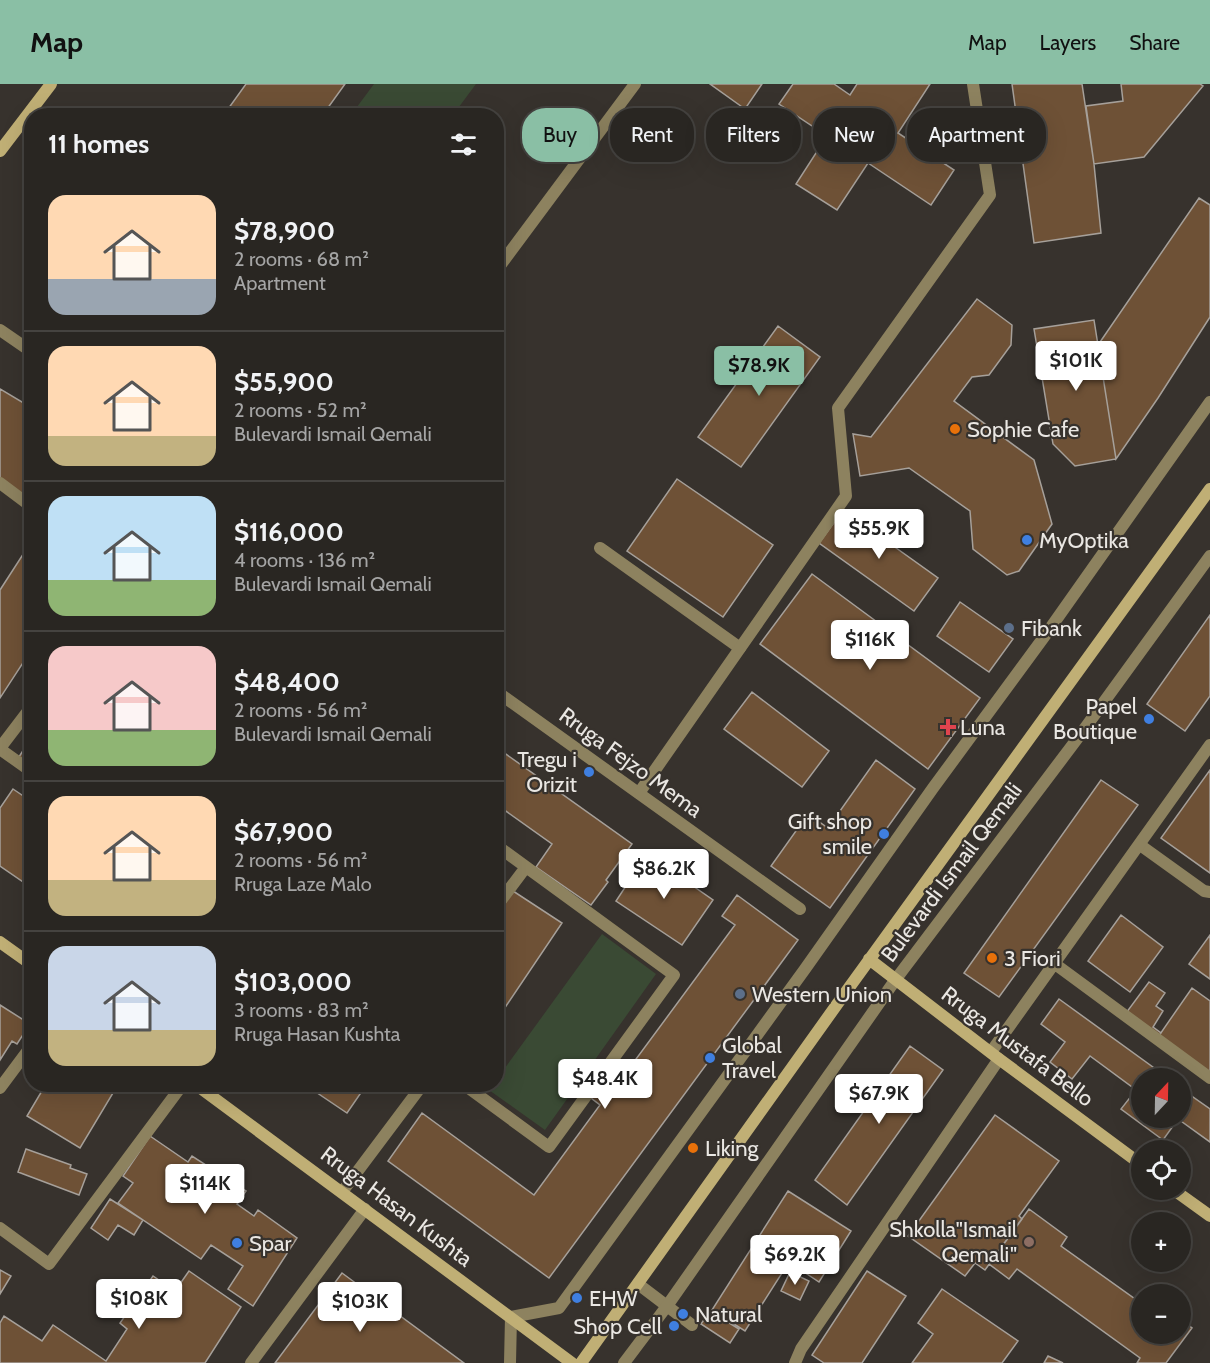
<!DOCTYPE html>
<html lang="en">
<head>
<meta charset="utf-8">
<style>
	:root { --surface:#292622; --page:#312e2a; --text:#f1f3f6; --muted:#a5a5a5; --line:#454340; --accent:#8abfa5 }
	body { margin:0; font-family:Cabin,sans-serif; background:var(--page); color:var(--text); height:100vh; display:flex; flex-direction:column; font-size:22px; white-space:nowrap }
	* { box-sizing:border-box; margin:0 }
	p { font-size:20px; color:var(--muted) }
	.icon { flex:none; width:33px; height:33px; fill:none; stroke:currentColor; stroke-width:2; stroke-linecap:round; stroke-linejoin:round }
	.map { position:relative; flex:1; overflow:hidden }
	.drawer { position:absolute; left:24px; top:24px; width:480px; height:984px; display:flex; flex-direction:column; background:var(--surface); border-radius:24px; box-shadow:0 6px 24px #0002,0 0 0 2px var(--line) }
	.drawer>* { flex:none }
	.top-card { position:absolute; left:522px; top:24px; width:570px; height:54px; display:flex; gap:12px }
	.needle { width:39px; rotate:22deg }
	.controls { position:absolute; left:1131px; top:984px; display:grid; gap:12px }
	.controls a { display:grid; place-items:center; width:60px; height:60px; border-radius:50%; background:var(--surface); box-shadow:0 6px 24px #0002,0 0 0 2px var(--line); font-size:30px }
	.price { position:absolute; translate:-50% -51px; padding:0 14px; border-radius:6px; background:#fff; color:#222; font-size:20px; line-height:39px; filter:drop-shadow(0 2px 3px #0008) }
	.price::after { content:''; position:absolute; left:50%; top:36px; width:18px; height:14px; margin-left:-9px; background:inherit; clip-path:polygon(0 0,100% 0,50% 100%) }
	.price.active { background:var(--accent); color:#111 }
	ul { padding:0; list-style:none }
	li { display:flex; align-items:center; gap:18px; height:150px; padding:0 24px }
	li+li { border-top:2px solid var(--line) }
	li span { display:grid; place-items:center; flex:none; width:168px; height:120px; border-radius:18px; color:#555 }
	li>.icon { margin-inline-start:auto }
	span .icon { width:72px; height:72px; fill:#fffc; stroke-width:1 }
	li b { font-size:26px }
	h2 { display:flex; justify-content:space-between; align-items:center; height:72px; padding:0 24px; font-size:26px }
	.tag { padding:0 21px; border-radius:24px; background:var(--surface); box-shadow:0 6px 24px #0002,0 0 0 2px var(--line); font-size:21px; line-height:54px }
	.tag.active { background:var(--accent); color:#111 }
	header { display:flex; align-items:center; gap:36px; box-sizing:border-box; height:84px; padding:0 30px; background:var(--accent); color:#111 }
	header strong { font-size:28px }
	nav { display:flex; gap:33px; margin-inline-start:auto; font-size:21px }
	.map>svg:first-child { display:block }
	.green { fill:#3a4a34 }
	.building { fill:#6e5136; stroke:#a6a09a; stroke-width:1.5 }
	.lines { fill:none; stroke-linecap:round; stroke-linejoin:round }
	.lane { stroke:#8d825f; stroke-width:12 }
	.street { stroke:#8d825f; stroke-width:12 }
	.secondary { stroke:#c0af75; stroke-width:12 }
	.food-dot { fill:#e8710a; stroke:#37322d; stroke-width:2 }
	.shop-dot { fill:#3f7fe0; stroke:#37322d; stroke-width:2 }
	.service-dot { fill:#5c6f8a; stroke:#37322d; stroke-width:2 }
	.health-dot { fill:#e0444e; stroke:#37322d; stroke-width:2 }
	.education-dot { fill:#8d6e63; stroke:#37322d; stroke-width:2 }
	.labels { text-anchor:middle; stroke-width:4.5; stroke-linejoin:round; paint-order:stroke }
	.poi-label { font-size:22px; fill:#eae7e3; stroke:#37322d; text-anchor:start }
	.street-label { font-size:22px; fill:#eae7e3; stroke:#37322d }
</style>
</head>
<body>
<header>
<strong>Map</strong>
<nav><a>Map</a><a>Layers</a><a>Share</a></nav>
</header>
<div class="map">
<svg width="1210" height="1279" viewBox="0 0 1210 1279">
	<rect width="100%" height="100%" fill="#37322d"/>
	<path class="green" d="M374,0h102l-23,31h-102z
		M602,850l54,40 -111,156 -56,-40 4,-5 3,-1 1,-5z"/>
	<path class="building" d="M246,0h99l-23,32h-99z
		M710,0h52l-17,25z
		M793,0h41l16,11 7,-11h73l-32,49 56,37 -23,35 -63,-42 -31,47 -41,-26 31,-48 -48,-32z
		M1012,0h70l12,80 7,69 -67,10z
		M1121,0h79l3,2 -59,71 -50,7 -8,-58 37,-5z
		M1199,114l11,7v112l-52,81 -42,61 -18,-114z
		M977,215l35,26 -1,20 -22,30 -17,2 -18,24 80,59 18,64 -33,47 -12,4 -34,-26 -3,-38 -61,-43 -49,8 -7,-42 18,3z
		M1094,236l22,139 -41,7 -22,-22 -19,-115z
		M778,242l42,31 -79,110 -43,-30z
		M0,305l32,19v92l-32,-19z
		M677,395l96,66 -50,72 -96,-66z
		M843,426l95,68 -24,33 -95,-68z
		M31,458l1,107 -32,49v-108z
		M812,490l168,124 -52,71 -168,-125z
		M960,518l53,37 -24,33 -52,-36z
		M1210,531v81l-25,35 -38,-27z
		M752,608l77,59 -27,36 -78,-58z
		M31,654h1v32l-15,-10z
		M496,663l136,97 -26,36 2,2 -17,23 -55,-38 16,-23 -56,-40z
		M876,676l39,29 -85,119 -59,-42 37,-52 20,14z
		M1210,686v103l-49,-35z
		M1101,696l37,25 -139,192 -35,-24z
		M13,705l19,13v86l-32,-22v-58z
		M647,770l66,46 -31,45 -66,-44z
		M513,807l49,32 -66,98v-105z
		M737,811l61,45 -249,338 -161,-117 34,-48 112,82 66,-90 -9,-7 26,-36 11,8 107,-145 -13,-9z
		M1121,831l42,32 -33,45 -42,-31z
		M1210,851v44l-21,-15z
		M1149,898l16,11 -9,13 7,5 -10,16 8,6 -3,4 -32,-24z
		M1192,904l18,13v72l-52,-36z
		M1059,915l109,79h-26v40h38v-30l30,21v33l-32,-23 -15,21 -42,-31 15,-19 -46,-34 -18,23 -22,-17 15,-20 -24,-18z
		M0,921l30,19 -13,20 -5,-3 -12,19z
		M910,962l33,24 -96,135 -32,-25z
		M46,1000h53l14,9 -33,55 -53,-32z
		M304,1000h63l-20,29z
		M995,1031l64,46 -40,55 3,3 -37,51 -10,-7 -10,13 -57,-40z
		M150,1052l38,26 4,-6 54,35 -9,13 17,12 4,-6 39,28 -44,68 -25,-17 15,-23 -32,-21 -10,14 -83,-56 15,-20 -10,-7z
		M26,1065l45,16 -1,3 17,6 -8,21 -61,-23z
		M788,1107l63,40 -32,51 -30,-20 -44,69 -33,-21z
		M110,1115l33,21 -9,15 -16,-10 -10,15 -17,-12z
		M1029,1125l38,28 -6,9 81,58v30h38v-15l12,9 -26,35h-29l3,-5 -123,-89 -8,10 -20,-15z
		M0,1186l11,6 -11,18z
		M189,1187l52,36 -36,56h-205v-40l4,-7 38,25 11,-16 53,36 21,-32 -7,-6 33,-47 22,15z
		M867,1187l39,25 -44,67h-38l-12,-8z
		M790,1188l19,9 -9,19 -19,-9z
		M342,1189l122,90h-189z
		M942,1205l76,52 -16,22h-90l21,-29 -15,-11z
		M710,1227l29,18 -9,14 -29,-19z
		M1048,1272l15,7h-19z"/>
	<g class="lines">
		<path class="lane" d="M600,464l140,100
			M1140,761l64,46 6,1
			M0,1004l32,-43
			M0,1144l49,36 134,-180
			M638,1200l54,41"/>
		<path class="street" d="M496,187l139,-187
			M0,246l32,22
			M0,399l32,24
			M496,607l304,218
			M0,664l32,-42
			M0,665l32,23
			M639,709l207,-297 -8,-88 152,-213 -17,-111
			M496,823l30,-40
			M1055,880l155,114
			M991,968l219,-307
			M463,1000l86,63 125,-172 -178,-130
			M342,1108l81,-108
			M251,1279l114,-154
			M510,1279l1,-46 48,-9 246,-339 128,-181 111,-151 166,-235
			M624,1279l43,-57 229,-327 181,-240 133,-183
			M795,1279l6,-14 198,-290"/>
		<path class="secondary" d="M0,67l51,-67
			M0,858l32,23
			M869,875l130,100 143,106
			M195,1000l377,279
			M1174,1106l36,26
			M581,1279l262,-367 367,-507"/>
	</g>
	<g class="food-dot">
		<circle cx="955" cy="345" r="6"/>
		<circle cx="992" cy="874" r="6"/>
		<circle cx="693" cy="1064" r="6"/>
	</g>
	<g class="shop-dot">
		<circle cx="1027" cy="456" r="6"/>
		<circle cx="1149" cy="635" r="6"/>
		<circle cx="589" cy="688" r="6"/>
		<circle cx="884" cy="750" r="6"/>
		<circle cx="710" cy="974" r="6"/>
		<circle cx="237" cy="1159" r="6"/>
		<circle cx="577" cy="1214" r="6"/>
		<circle cx="683" cy="1230" r="6"/>
		<circle cx="674" cy="1242" r="6"/>
	</g>
	<g class="service-dot">
		<circle cx="1009" cy="544" r="6"/>
		<circle cx="740" cy="910" r="6"/>
	</g>
	<path class="health-dot" d="M945 634h6v6h6v6h-6v6h-6v-6h-6v-6h6z"/>
	<circle class="education-dot" cx="1029" cy="1158" r="6"/>
	<g class="labels">
		<g class="poi-label">
			<text x="967" y="353">Sophie Cafe</text>
			<text x="1039" y="464">MyOptika</text>
			<text x="1021" y="552">Fibank</text>
			<text x="1137" y="630" text-anchor="end">Papel<tspan x="1137" dy="25">Boutique</tspan></text>
			<text x="960" y="651">Luna</text>
			<text x="577" y="683" text-anchor="end">Tregu i<tspan x="577" dy="25">Orizit</tspan></text>
			<text x="872" y="745" text-anchor="end">Gift shop<tspan x="872" dy="25">smile</tspan></text>
			<text x="1004" y="882">3 Fiori</text>
			<text x="752" y="918">Western Union</text>
			<text x="722" y="969">Global<tspan x="722" dy="25">Travel</tspan></text>
			<text x="705" y="1072">Liking</text>
			<text x="1017" y="1153" text-anchor="end">Shkolla"Ismail<tspan x="1017" dy="25">Qemali"</tspan></text>
			<text x="249" y="1167">Spar</text>
			<text x="589" y="1222">EHW</text>
			<text x="695" y="1238">Natural</text>
			<text x="662" y="1250" text-anchor="end">Shop Cell</text>
		</g>
		<g class="street-label">
			<text transform="translate(631 678) rotate(36)" y="8">Rruga Fejzo Mema</text>
			<text transform="translate(951 788) rotate(-53)" y="8">Bulevardi Ismail Qemali</text>
			<text transform="translate(1018 962) rotate(37)" y="8">Rruga Mustafa Bello</text>
			<text transform="translate(397 1122) rotate(37)" y="8">Rruga Hasan Kushta</text>
		</g>
	</g>
</svg>
<div class="controls">
<a><svg class="needle" viewBox="-14 -14 28 28"><path d="M0-13l5 13h-10z" fill="#e53935"/><path d="M0 13l5-13h-10z" fill="#a5a5a5"/></svg></a>
<a><svg class="icon" aria-label="locate" viewBox="0 0 24 24"><circle cx="12" cy="12" r="6"/><path d="M12 2v4M12 18v4M2 12h4M18 12h4"/></svg></a>
<a>+</a>
<a>−</a>
</div>
<b class="price" style="left:1076px;top:308px">$101K</b>
<b class="price active" style="left:759px;top:313px">$78.9K</b>
<b class="price" style="left:879px;top:476px">$55.9K</b>
<b class="price" style="left:870px;top:587px">$116K</b>
<b class="price" style="left:664px;top:816px">$86.2K</b>
<b class="price" style="left:605px;top:1026px">$48.4K</b>
<b class="price" style="left:879px;top:1041px">$67.9K</b>
<b class="price" style="left:205px;top:1131px">$114K</b>
<b class="price" style="left:795px;top:1202px">$69.2K</b>
<b class="price" style="left:139px;top:1246px">$108K</b>
<b class="price" style="left:360px;top:1249px">$103K</b>
<div class="top-card">
<a class="tag active">Buy</a>
<a class="tag">Rent</a>
<a class="tag">Filters</a>
<a class="tag">New</a>
<a class="tag">Apartment</a>
</div>
<section class="drawer">
<h2>11 homes<svg class="icon" aria-label="filters" viewBox="0 0 24 24"><path d="M4 7h16M4 17h16"/><circle cx="9" cy="7" r="2"/><circle cx="15" cy="17" r="2"/></svg></h2>
<ul>
<li><span style="background:linear-gradient(#ffd9b3 70%,#9aa5b1 0)"><svg class="icon" aria-label="home" viewBox="0 0 24 24"><path d="M3 11l9-7 9 7M6 9v11h12V9"/></svg></span><div><b>$78,900</b><p>2 rooms · 68 m²</p><p>Apartment</p></div></li>
<li><span style="background:linear-gradient(#ffd9b3 75%,#c2b280 0)"><svg class="icon" aria-label="home" viewBox="0 0 24 24"><path d="M3 11l9-7 9 7M6 9v11h12V9"/></svg></span><div><b>$55,900</b><p>2 rooms · 52 m²</p><p>Bulevardi Ismail Qemali</p></div></li>
<li><span style="background:linear-gradient(#bfe0f5 70%,#8fb573 0)"><svg class="icon" aria-label="home" viewBox="0 0 24 24"><path d="M3 11l9-7 9 7M6 9v11h12V9"/></svg></span><div><b>$116,000</b><p>4 rooms · 136 m²</p><p>Bulevardi Ismail Qemali</p></div></li>
<li><span style="background:linear-gradient(#f6c9c9 70%,#8fb573 0)"><svg class="icon" aria-label="home" viewBox="0 0 24 24"><path d="M3 11l9-7 9 7M6 9v11h12V9"/></svg></span><div><b>$48,400</b><p>2 rooms · 56 m²</p><p>Bulevardi Ismail Qemali</p></div></li>
<li><span style="background:linear-gradient(#ffd9b3 70%,#c2b280 0)"><svg class="icon" aria-label="home" viewBox="0 0 24 24"><path d="M3 11l9-7 9 7M6 9v11h12V9"/></svg></span><div><b>$67,900</b><p>2 rooms · 56 m²</p><p>Rruga Laze Malo</p></div></li>
<li><span style="background:linear-gradient(#c9d6e8 70%,#c2b280 0)"><svg class="icon" aria-label="home" viewBox="0 0 24 24"><path d="M3 11l9-7 9 7M6 9v11h12V9"/></svg></span><div><b>$103,000</b><p>3 rooms · 83 m²</p><p>Rruga Hasan Kushta</p></div></li>
</ul>
</section>
</div>
</body>
</html>
